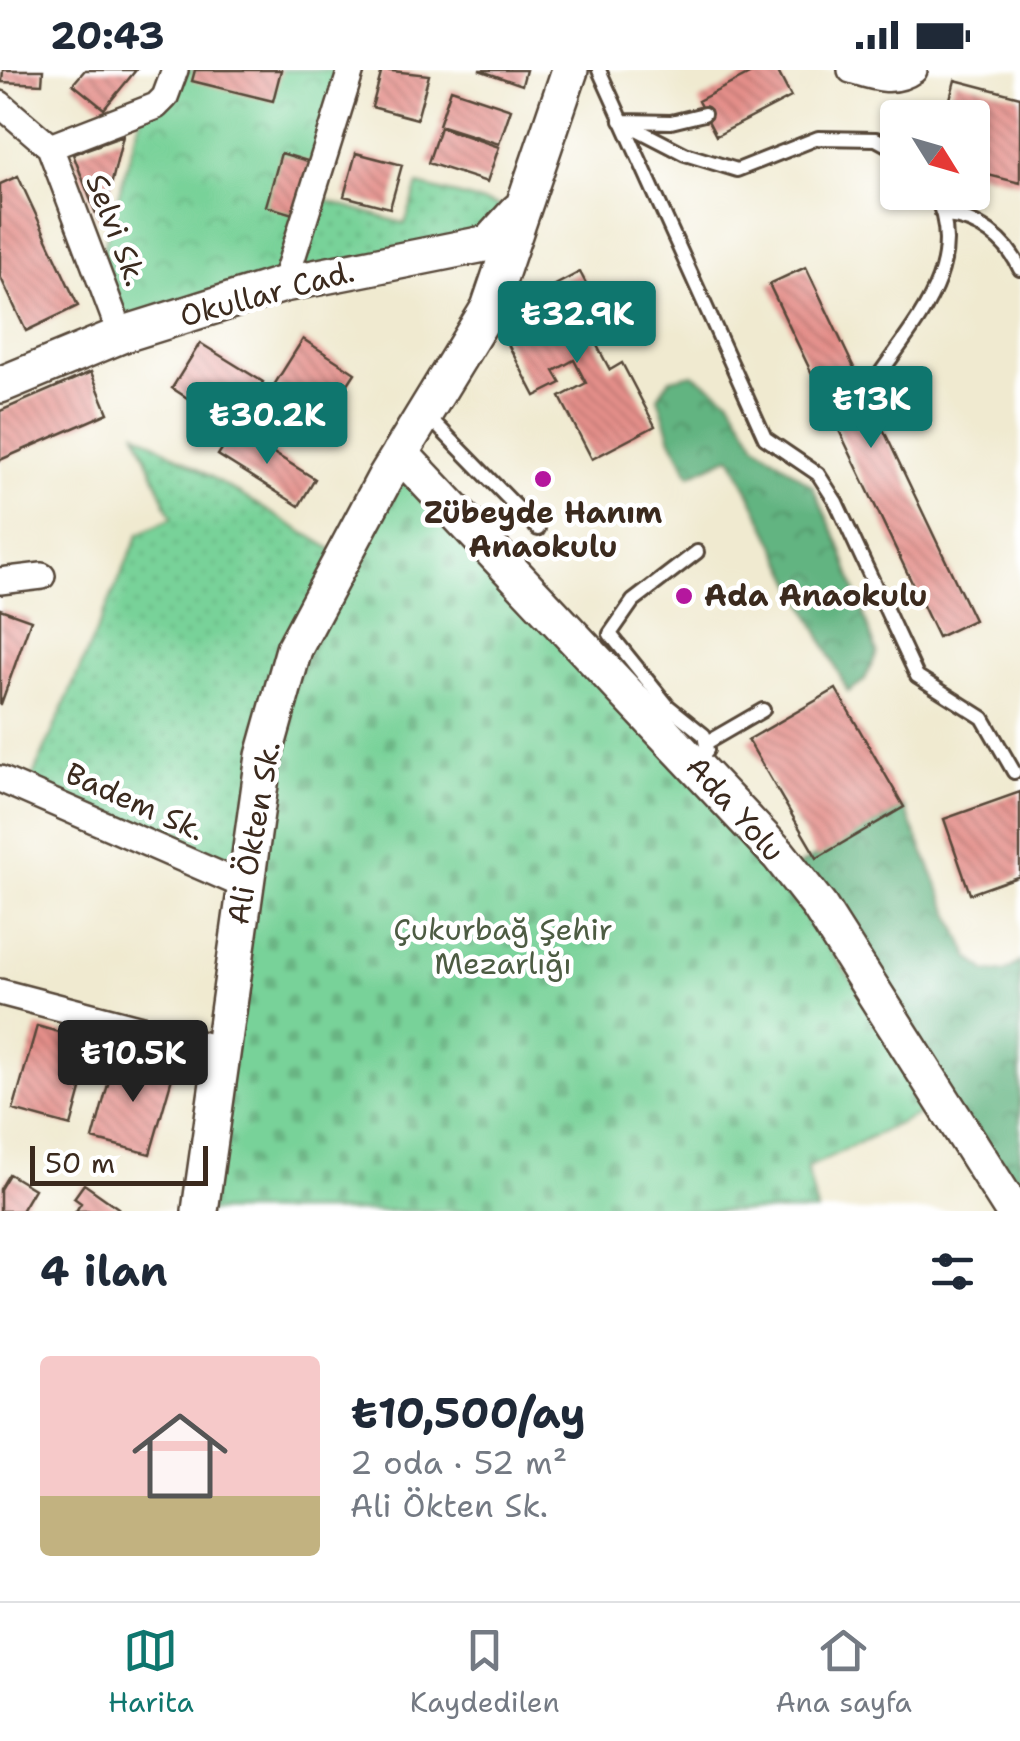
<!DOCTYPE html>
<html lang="tr">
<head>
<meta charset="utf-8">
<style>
	:root { --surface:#fff; --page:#f6f6f7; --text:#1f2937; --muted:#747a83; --line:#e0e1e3; --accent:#0f766e }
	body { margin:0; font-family:"Shantell Sans",sans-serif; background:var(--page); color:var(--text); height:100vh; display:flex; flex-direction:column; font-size:38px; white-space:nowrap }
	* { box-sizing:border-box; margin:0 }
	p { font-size:32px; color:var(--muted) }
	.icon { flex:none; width:55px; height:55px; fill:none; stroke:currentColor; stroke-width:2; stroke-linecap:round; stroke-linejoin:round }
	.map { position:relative; height:1141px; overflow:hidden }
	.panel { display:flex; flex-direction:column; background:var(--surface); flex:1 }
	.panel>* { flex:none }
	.needle { width:65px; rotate:127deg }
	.controls { position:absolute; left:880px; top:30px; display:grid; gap:20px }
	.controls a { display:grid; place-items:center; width:110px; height:110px; border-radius:10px; background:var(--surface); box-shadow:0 2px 8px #0004; font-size:50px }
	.scale { position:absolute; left:30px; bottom:25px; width:178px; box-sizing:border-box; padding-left:10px; border:5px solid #3b2a1e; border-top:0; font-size:28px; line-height:35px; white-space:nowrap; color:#3b2a1e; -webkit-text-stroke:8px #fff; paint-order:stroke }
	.price { position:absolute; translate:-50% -85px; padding:0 22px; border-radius:10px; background:var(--accent); color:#fff; font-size:32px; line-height:65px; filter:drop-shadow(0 2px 5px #0008) }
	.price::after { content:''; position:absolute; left:50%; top:60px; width:30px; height:22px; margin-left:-15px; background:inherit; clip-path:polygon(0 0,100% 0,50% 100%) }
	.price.on { background:#222; color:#fff }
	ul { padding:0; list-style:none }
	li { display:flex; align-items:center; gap:30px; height:250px; padding:0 40px }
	li span { display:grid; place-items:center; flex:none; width:280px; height:200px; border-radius:10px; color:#555 }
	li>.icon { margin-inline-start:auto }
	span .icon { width:120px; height:120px; fill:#fffc; stroke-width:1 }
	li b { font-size:42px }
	h2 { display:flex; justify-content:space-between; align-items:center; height:120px; padding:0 40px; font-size:42px }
	.status { display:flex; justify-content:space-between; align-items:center; height:70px; padding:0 50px; background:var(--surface); direction:ltr }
	.status svg { height:28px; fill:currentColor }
	.tab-bar { display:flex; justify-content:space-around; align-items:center; height:140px; border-top:2px solid var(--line); background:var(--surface); font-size:28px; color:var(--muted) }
	.tab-bar a { display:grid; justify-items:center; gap:5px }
	.tab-bar .on { color:var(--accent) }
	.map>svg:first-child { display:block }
	.grass { fill:url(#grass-dots); stroke:#5a7e5c; stroke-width:2.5 }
	.forest { fill:url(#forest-crowns); stroke:#4e6f50; stroke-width:2.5 }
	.cemetery { fill:url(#cemetery-stones); stroke:#5a7e5c; stroke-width:2.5 }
	.park { fill:url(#park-crowns); stroke:#5a7e5c; stroke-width:2.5 }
	.building { fill:url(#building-back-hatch) }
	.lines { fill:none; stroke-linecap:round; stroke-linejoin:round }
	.lane-casing { stroke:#564739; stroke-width:18 }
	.street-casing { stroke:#564739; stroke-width:30 }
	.secondary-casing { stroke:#564739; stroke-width:40 }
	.lane { stroke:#fff; stroke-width:12 }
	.street { stroke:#fff; stroke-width:25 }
	.secondary { stroke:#fff; stroke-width:35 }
	.poi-dot { fill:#b5179e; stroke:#fff; stroke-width:4 }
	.labels { text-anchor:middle; stroke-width:9; stroke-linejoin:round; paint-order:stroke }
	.street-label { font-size:30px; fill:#3b2a1e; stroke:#fff }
	.poi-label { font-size:30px; font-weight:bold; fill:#3b2a1e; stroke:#fff }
	.park-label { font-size:30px; fill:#4d5c43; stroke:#fff }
</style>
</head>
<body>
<div class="status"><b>20:43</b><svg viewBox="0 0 49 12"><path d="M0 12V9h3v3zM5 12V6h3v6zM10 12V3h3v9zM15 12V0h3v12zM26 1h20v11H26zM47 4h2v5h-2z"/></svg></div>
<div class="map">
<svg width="1020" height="1141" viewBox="0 0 1020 1141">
	<defs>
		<pattern id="grass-dots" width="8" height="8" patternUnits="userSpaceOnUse" patternTransform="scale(2.5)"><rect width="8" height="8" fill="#78d299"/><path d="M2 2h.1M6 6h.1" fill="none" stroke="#69b483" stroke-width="1.8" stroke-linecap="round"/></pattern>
		<pattern id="forest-crowns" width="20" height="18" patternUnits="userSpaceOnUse" patternTransform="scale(2.5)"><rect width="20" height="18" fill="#62b481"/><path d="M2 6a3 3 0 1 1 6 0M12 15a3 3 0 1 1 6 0" fill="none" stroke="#529369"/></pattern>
		<pattern id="cemetery-stones" width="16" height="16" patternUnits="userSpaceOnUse" patternTransform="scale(2.5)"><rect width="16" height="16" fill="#78d299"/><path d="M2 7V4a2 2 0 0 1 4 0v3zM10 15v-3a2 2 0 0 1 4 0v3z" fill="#69b483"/></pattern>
		<pattern id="park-crowns" width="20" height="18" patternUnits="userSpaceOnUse" patternTransform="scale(2.5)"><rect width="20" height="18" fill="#78d299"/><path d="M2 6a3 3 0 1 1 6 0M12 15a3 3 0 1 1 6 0" fill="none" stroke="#69b483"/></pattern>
		<pattern id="building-back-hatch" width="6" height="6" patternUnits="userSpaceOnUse" patternTransform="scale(2.5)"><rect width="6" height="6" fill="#e48f8a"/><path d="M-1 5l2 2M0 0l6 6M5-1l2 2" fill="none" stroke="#ba7570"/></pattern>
	</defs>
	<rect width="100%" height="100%" fill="#fff"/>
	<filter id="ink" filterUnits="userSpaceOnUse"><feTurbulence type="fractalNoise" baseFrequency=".01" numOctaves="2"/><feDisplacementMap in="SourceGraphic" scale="20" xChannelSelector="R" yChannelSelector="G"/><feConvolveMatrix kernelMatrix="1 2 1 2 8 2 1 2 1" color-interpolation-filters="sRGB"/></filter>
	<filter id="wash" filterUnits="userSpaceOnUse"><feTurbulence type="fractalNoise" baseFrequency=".0048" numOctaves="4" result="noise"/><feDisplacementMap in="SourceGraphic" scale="40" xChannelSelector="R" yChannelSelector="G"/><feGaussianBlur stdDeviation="2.25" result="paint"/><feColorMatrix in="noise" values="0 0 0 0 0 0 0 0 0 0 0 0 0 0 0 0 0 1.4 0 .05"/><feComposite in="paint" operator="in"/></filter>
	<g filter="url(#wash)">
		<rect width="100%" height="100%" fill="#f0ead0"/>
		<path class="grass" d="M418,115l100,26 -14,20 -220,53 28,-88 93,28z
			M136,362l207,124 -100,329 -216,-95 112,-256 33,-16z"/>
		<path class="forest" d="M693,304l37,25 26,45 56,42 27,57 38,110 -13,28 -16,11 -117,-236 -41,19 -19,-36 -13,-42 12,-18z
			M904,737l65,150 18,15h18l15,-10v249l-229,-341z"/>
		<path class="cemetery" d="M400,383l295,311 246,339 -134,65 10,43h-617l64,-455z"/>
		<path class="park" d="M175,0h176l-67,214 -163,51 -24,-64 45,-159z"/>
		<g id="blocks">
			<path class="building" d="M3,0h40l-1,14 -40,-2z
				M85,0h51l-32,39 -31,-25z
				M195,0h86l-8,31 -81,-20z
				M382,0l47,5 -12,44 -45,-12z
				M479,0h47l-4,15z
				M757,0h20l14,27 -75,39 -18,-35z
				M955,10l65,17v86l-48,-12v-53h-27z
				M451,19l60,20 -12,35 -60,-19z
				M440,57l59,20 -12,35 -59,-19z
				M123,66l-20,83h-5l-25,-65z
				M281,83l30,9 -15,53 -30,-9z
				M356,83l46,12 -12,43 -46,-12z
				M18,106l60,130 -52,25 -26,-55v-92z
				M806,197l168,353 -36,17 -169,-353z
				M580,202l21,40 -17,9 26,49 12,-7 33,63 -63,33 -32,-62 26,-14 -12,-23 -20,11 7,12 -26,13 -37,-71 45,-24 7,7 -8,-16z
				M303,269l52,34 -29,45 -52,-33z
				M200,273l63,39 -28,47 -63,-41z
				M91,302l17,41 -108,47v-49z
				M235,359l80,50 -16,27 -81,-51z
				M0,539l31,11 -30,84h-1z
				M836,619l68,118 -87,51 -69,-118z
				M1020,722v84l-50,18 -26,-75z
				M37,956l57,16 -23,84 -58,-16z
				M116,985l58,16 -24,83 -57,-15z
				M9,1104l25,15 -13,22h-21v-22z
				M84,1114l34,24 -3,3h-39l5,-8 -7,-5z"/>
		</g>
	</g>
	<g filter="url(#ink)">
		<use href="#blocks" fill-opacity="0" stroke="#564739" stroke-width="2.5"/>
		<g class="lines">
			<g class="lane-casing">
				<path id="lane" d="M599,0l166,368 53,36 18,28 81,174 66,42 31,54
					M621,51l64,33 52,16 81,-32 58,1 22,12
					M624,51l47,1 33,-8
					M946,146c31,2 61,24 74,53
					M879,305c39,-56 91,-112 55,-183
					M425,343l113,116
					M706,673l57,-33
					M696,693l11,-13 -3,-15 -36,-29 -58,-72 23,-33 64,-49"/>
			</g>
			<g class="street-casing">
				<path id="street" d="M851,0c23,7 42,15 63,0
					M0,34l50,43 71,188
					M50,77l106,-41 9,-9 10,-27
					M284,214l67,-214
					M0,511l42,-5
					M0,709l243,106
					M0,922l222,58"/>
			</g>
			<g class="secondary-casing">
				<path id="secondary" d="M0,315l121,-50 163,-51 205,-41 29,-32
					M400,383l379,402 40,51 194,305
					M200,1141l64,-455 30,-107 91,-171 104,-170 81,-238"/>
			</g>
			<use href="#lane" class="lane"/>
			<use href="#street" class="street"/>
			<use href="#secondary" class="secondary"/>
		</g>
	</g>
	<g class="poi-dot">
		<circle cx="543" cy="409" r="10"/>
		<circle cx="684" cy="526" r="10"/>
	</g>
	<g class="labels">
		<g class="street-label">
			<text transform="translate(116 160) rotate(69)" y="10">Selvi Sk.</text>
			<text transform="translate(267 224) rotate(-15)" y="10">Okullar Cad.</text>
			<text transform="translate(135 732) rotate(24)" y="10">Badem Sk.</text>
			<text transform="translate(735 739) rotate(48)" y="10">Ada Yolu</text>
			<text transform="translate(254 763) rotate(-80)" y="10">Ali Ökten Sk.</text>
		</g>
		<g class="poi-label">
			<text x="543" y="453">Zübeyde Hanım<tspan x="543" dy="34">Anaokulu</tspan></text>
			<text x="704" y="536" text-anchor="start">Ada Anaokulu</text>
		</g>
		<g class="park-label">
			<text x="503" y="870">Çukurbağ Şehir<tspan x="503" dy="34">Mezarlığı</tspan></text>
		</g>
	</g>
</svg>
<div class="controls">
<a><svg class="needle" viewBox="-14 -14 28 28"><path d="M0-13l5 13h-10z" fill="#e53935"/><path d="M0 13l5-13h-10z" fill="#747a83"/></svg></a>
</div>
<div class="scale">50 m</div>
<b class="price" style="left:577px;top:296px">₺32.9K</b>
<b class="price" style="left:871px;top:381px">₺13K</b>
<b class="price" style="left:267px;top:397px">₺30.2K</b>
<b class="price on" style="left:133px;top:1035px">₺10.5K</b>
</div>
<section class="panel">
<h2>4 ilan<svg class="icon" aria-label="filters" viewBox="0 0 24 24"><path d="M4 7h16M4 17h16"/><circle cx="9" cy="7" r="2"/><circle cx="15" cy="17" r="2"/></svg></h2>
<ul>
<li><span style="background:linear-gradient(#f6c9c9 70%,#c2b280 0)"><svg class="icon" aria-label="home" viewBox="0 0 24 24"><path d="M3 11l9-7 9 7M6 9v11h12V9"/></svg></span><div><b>₺10,500/ay</b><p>2 oda · 52 m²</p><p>Ali Ökten Sk.</p></div></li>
</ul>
</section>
<nav class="tab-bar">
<a class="on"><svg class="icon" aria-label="map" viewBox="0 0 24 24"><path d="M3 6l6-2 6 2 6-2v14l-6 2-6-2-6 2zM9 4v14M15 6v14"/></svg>Harita</a>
<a><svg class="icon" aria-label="saved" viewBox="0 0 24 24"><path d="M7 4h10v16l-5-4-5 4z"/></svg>Kaydedilen</a>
<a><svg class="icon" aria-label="home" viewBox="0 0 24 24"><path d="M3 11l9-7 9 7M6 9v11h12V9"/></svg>Ana sayfa</a>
</nav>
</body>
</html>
